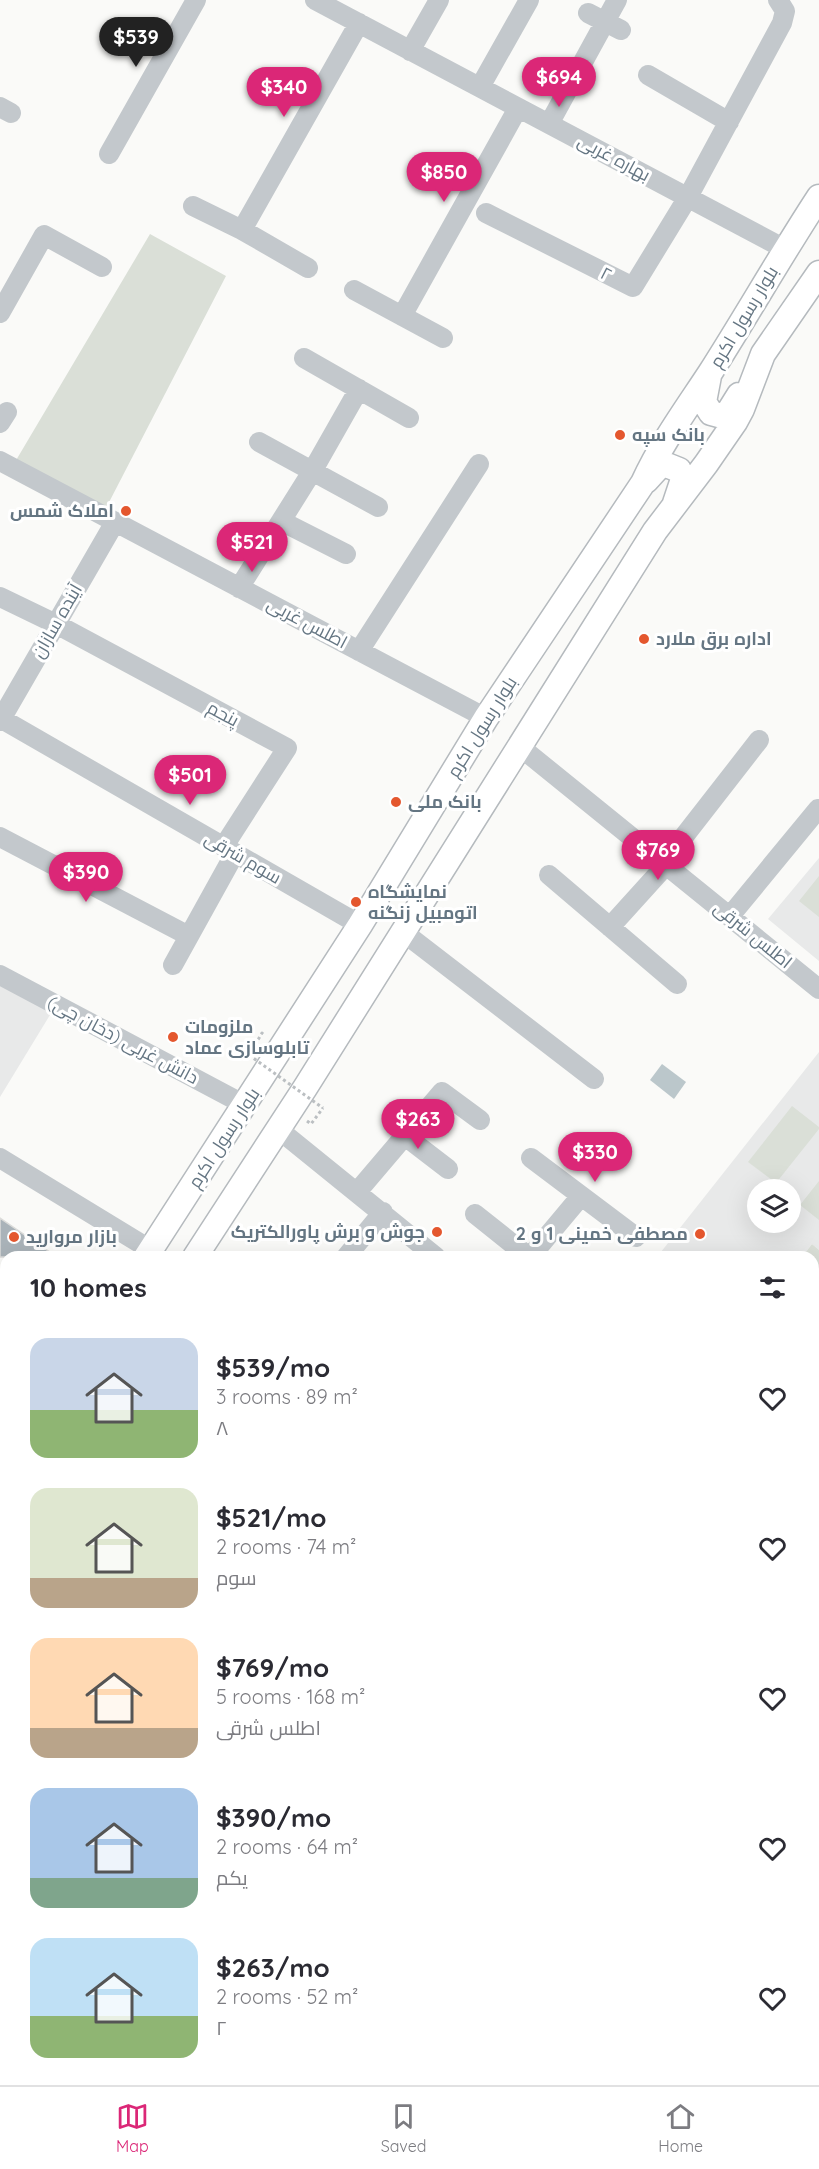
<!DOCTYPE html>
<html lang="en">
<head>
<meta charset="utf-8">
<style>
	:root { --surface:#fff; --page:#f2f2f3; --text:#2b2b33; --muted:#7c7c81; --line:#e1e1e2; --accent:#db2777 }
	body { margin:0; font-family:Quicksand,Cairo,sans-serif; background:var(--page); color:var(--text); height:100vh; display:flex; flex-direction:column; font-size:22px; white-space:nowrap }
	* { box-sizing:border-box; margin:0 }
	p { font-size:20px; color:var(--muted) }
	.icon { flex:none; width:33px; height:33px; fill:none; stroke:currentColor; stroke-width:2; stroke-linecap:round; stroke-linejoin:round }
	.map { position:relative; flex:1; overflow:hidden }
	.drawer { position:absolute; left:0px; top:1251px; width:819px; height:834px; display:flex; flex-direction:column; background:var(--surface); border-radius:18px 18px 0 0; box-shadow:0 6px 24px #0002 }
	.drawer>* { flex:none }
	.tools { position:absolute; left:747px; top:1179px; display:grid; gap:12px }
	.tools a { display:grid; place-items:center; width:54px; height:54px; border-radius:50%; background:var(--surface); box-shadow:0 6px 24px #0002; font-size:30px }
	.price { position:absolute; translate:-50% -51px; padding:0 14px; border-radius:21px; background:var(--accent); color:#fff; font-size:20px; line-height:39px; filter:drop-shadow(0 2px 3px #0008) }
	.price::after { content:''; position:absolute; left:50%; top:36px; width:18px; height:14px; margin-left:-9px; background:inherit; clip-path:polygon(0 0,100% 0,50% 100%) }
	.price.current { background:#222; color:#fff }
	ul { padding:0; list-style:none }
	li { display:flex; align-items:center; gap:18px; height:150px; padding:0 30px }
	li span { display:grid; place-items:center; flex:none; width:168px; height:120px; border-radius:18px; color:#555 }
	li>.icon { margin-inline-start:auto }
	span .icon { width:72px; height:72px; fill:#fffc; stroke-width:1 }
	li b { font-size:26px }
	h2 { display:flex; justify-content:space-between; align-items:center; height:72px; padding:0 30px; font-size:26px }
	.menu { display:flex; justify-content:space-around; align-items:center; height:84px; border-top:2px solid var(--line); background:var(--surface); font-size:16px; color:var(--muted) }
	.menu a { display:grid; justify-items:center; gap:3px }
	.menu .current { color:var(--accent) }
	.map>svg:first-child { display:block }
	.built { fill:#e8e9e9; fill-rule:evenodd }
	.green { fill:#dadfd7 }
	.water { fill:#bbc7cb }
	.building { fill:#aab3b9; stroke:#dcdcda; stroke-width:1.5 }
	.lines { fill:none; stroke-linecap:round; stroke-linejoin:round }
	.major-casing { stroke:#b5babe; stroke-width:27 }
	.path { stroke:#bbbfc2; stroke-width:3; stroke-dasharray:3 3; stroke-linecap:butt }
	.minor { stroke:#c3c8cc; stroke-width:20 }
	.major { stroke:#fff; stroke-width:24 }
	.path-bridge { stroke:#bbbfc2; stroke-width:3; stroke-dasharray:3 3; stroke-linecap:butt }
	.poi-dot { fill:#e4572e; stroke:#fff; stroke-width:2 }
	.labels { text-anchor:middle; stroke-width:6; stroke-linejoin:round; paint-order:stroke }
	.street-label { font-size:18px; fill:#657683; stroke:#fff }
	.poi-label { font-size:18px; font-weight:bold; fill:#657683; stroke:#fff; text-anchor:start }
</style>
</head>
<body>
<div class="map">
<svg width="819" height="2085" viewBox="0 0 819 2085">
	<rect width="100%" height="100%" fill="#fafaf8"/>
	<path class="built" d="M819,858v103l-51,-42z
		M0,982l53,28 -53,87z
		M819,1052v198l-7,-6 -10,13h-145zM758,1190h32v32h-32z
		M813,1347l6,4v100l-6,7z"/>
	<path class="green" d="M150,234l76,42 -121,234 -90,-48z
		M819,876v41l-20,-16z
		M792,1106l27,21v2l-43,54 -28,-21z
		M819,1181v39l-19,-15z
		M812,1244l7,6v101l-6,-4v-90h-11z"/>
	<path class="water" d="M662,1064l24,18 -12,17 -24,-19z"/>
	<path class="building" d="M0,1218l57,39h-57z"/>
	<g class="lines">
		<g class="major-casing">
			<path id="major" d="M709,376l-5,26 7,11 11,3 7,-5 10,-16
				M646,481l11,-12 7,-5 15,6 4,9 -8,24
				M146,1257l214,-332 126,-207 157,-235c19,-41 42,-72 67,-110 37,-58 71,-118 109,-176
				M195,1257l110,-169 350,-557 51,-67 29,-42 7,-13 21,-55 56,-81
				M0,1482l6,-10
				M0,1560l6,-10"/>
		</g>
		<path class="path" d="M249,1055l13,-22 2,2
			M307,1121l4,3 12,-16"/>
		<path class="minor" d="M315,0l470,249
			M588,13l33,17
			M410,51l29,-51
			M648,75l81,47
			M480,87l49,-87
			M0,107l11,6
			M549,124l68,-124
			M109,154l87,-154
			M193,206l49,24 66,38
			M486,213l147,74 55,-90 94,-174 3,-12 -7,-11
			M242,230l117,-207
			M354,290l89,48
			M0,313l44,-78 58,32
			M402,316l116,-208
			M304,358l105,60
			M0,423l7,-11
			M259,442l119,65
			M0,461l486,257
			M281,521l65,33
			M239,588l74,-118 46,-81
			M0,597l56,27 231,124 -63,98
			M359,651l120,-187
			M0,718l360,207
			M0,721l115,-199
			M519,746l300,243
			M0,837l189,99
			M664,862l95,-122
			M549,875l128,109
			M730,916l88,-107
			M610,927l57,-63
			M403,932l191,147
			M173,965l62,-112
			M0,975l245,130
			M278,1129l158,128
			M405,1136l43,33
			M0,1158l151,92
			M531,1158l105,79
			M357,1192l85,-100 38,28
			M475,1214l54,43
			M346,1257l37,-45
			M530,1257l51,-61
			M0,1409l6,4
			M813,1568l6,5
			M0,1593l6,4
			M0,1785l6,5
			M0,1865l6,5
			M813,1973l6,-6
			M0,1983l5,5
			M593,2079l7,6
			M52,2085l5,-6
			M455,2085l5,-6
			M716,2085l5,-6"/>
		<use href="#major" class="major"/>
		<path class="path-bridge" d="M249,1055l74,53"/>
	</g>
	<g class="poi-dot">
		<circle cx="620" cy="435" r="6"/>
		<circle cx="126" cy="511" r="6"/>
		<circle cx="644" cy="639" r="6"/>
		<circle cx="396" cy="802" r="6"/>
		<circle cx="356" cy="902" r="6"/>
		<circle cx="173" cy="1037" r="6"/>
		<circle cx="437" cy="1232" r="6"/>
		<circle cx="700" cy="1234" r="6"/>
		<circle cx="14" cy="1237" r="6"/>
	</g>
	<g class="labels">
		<g class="street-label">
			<text transform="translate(614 158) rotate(28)" y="6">بهاره غربی</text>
			<text transform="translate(606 274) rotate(27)" y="6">۲</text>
			<text transform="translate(744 317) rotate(-59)" y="6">بلوار رسول اکرم</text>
			<text transform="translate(57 621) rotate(-60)" y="6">آینده سازان</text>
			<text transform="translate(307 623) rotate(28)" y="6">اطلس غربی</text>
			<text transform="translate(223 714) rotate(28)" y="6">پنجم</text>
			<text transform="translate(482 727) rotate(-58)" y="6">بلوار رسول اکرم</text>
			<text transform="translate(243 858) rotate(30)" y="6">سوم شرقی</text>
			<text transform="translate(753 935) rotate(39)" y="6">اطلس شرقی</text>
			<text transform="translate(123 1040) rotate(28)" y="6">دانش غربی (دخان چی)</text>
			<text transform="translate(224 1138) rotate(-57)" y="6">بلوار رسول اکرم</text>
		</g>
		<g class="poi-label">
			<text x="632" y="441">بانک سپه</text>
			<text x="114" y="517" text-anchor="end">املاک شمس</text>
			<text x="656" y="645">اداره برق ملارد</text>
			<text x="408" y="808">بانک ملی</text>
			<text x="368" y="898">نمایشگاه<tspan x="368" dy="21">اتومبیل زنگنه</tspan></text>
			<text x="185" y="1033">ملزومات<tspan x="185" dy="21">تابلوسازی عماد</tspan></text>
			<text x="425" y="1238" text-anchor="end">جوش و برش پاورالکتریک</text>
			<text x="688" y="1240" text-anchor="end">مصطفی خمینی 1 و 2</text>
			<text x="26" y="1243">بازار مروارید</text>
		</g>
	</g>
</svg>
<div class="tools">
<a><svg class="icon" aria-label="layers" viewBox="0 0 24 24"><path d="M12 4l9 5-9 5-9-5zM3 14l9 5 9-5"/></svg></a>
</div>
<b class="price current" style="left:136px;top:68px">$539</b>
<b class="price" style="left:559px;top:108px">$694</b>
<b class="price" style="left:284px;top:118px">$340</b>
<b class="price" style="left:444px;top:203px">$850</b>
<b class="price" style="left:252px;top:573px">$521</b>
<b class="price" style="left:190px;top:806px">$501</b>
<b class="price" style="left:658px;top:881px">$769</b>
<b class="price" style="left:86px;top:903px">$390</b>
<b class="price" style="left:418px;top:1150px">$263</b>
<b class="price" style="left:595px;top:1183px">$330</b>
<section class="drawer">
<h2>10 homes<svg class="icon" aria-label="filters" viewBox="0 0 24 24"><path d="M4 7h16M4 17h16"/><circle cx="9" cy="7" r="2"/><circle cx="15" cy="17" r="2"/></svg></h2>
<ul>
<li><span style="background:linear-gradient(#c9d6e8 60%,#8fb573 0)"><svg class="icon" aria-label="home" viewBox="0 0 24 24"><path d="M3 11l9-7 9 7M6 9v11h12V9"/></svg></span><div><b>$539/mo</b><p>3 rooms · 89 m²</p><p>۸</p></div><svg class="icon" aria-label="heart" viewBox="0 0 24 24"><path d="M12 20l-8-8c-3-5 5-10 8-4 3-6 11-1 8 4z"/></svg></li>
<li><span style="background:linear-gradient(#dfe7d0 75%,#b9a48a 0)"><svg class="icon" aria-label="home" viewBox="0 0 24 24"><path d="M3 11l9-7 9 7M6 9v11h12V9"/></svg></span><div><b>$521/mo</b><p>2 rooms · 74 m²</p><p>سوم</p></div><svg class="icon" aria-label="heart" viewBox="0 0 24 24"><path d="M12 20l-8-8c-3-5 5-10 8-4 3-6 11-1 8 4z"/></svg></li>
<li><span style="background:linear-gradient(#ffd9b3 75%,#b9a48a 0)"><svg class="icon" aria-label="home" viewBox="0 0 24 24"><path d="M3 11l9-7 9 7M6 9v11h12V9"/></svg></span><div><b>$769/mo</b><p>5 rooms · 168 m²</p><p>اطلس شرقی</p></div><svg class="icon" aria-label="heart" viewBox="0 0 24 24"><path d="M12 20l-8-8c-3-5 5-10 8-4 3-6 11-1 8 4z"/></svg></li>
<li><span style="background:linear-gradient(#a9c7e8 75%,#7fa58c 0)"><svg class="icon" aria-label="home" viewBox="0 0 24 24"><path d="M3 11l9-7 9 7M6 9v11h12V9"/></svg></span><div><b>$390/mo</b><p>2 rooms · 64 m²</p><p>یکم</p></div><svg class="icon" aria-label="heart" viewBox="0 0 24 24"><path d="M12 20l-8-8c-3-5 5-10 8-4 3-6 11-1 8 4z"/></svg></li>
<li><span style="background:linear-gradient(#bfe0f5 65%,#8fb573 0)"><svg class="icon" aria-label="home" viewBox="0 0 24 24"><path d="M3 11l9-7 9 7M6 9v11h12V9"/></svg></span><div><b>$263/mo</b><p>2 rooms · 52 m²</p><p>۲</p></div><svg class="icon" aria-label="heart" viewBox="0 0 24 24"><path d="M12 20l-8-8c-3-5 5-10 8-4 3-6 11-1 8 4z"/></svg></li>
</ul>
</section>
</div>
<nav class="menu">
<a class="current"><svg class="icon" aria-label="map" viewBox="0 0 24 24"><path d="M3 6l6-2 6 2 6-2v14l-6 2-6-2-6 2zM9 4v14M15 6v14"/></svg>Map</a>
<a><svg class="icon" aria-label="saved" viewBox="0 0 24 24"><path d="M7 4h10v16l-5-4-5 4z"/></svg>Saved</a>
<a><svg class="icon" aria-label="home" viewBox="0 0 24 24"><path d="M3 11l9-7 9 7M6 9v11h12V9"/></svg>Home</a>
</nav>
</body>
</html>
